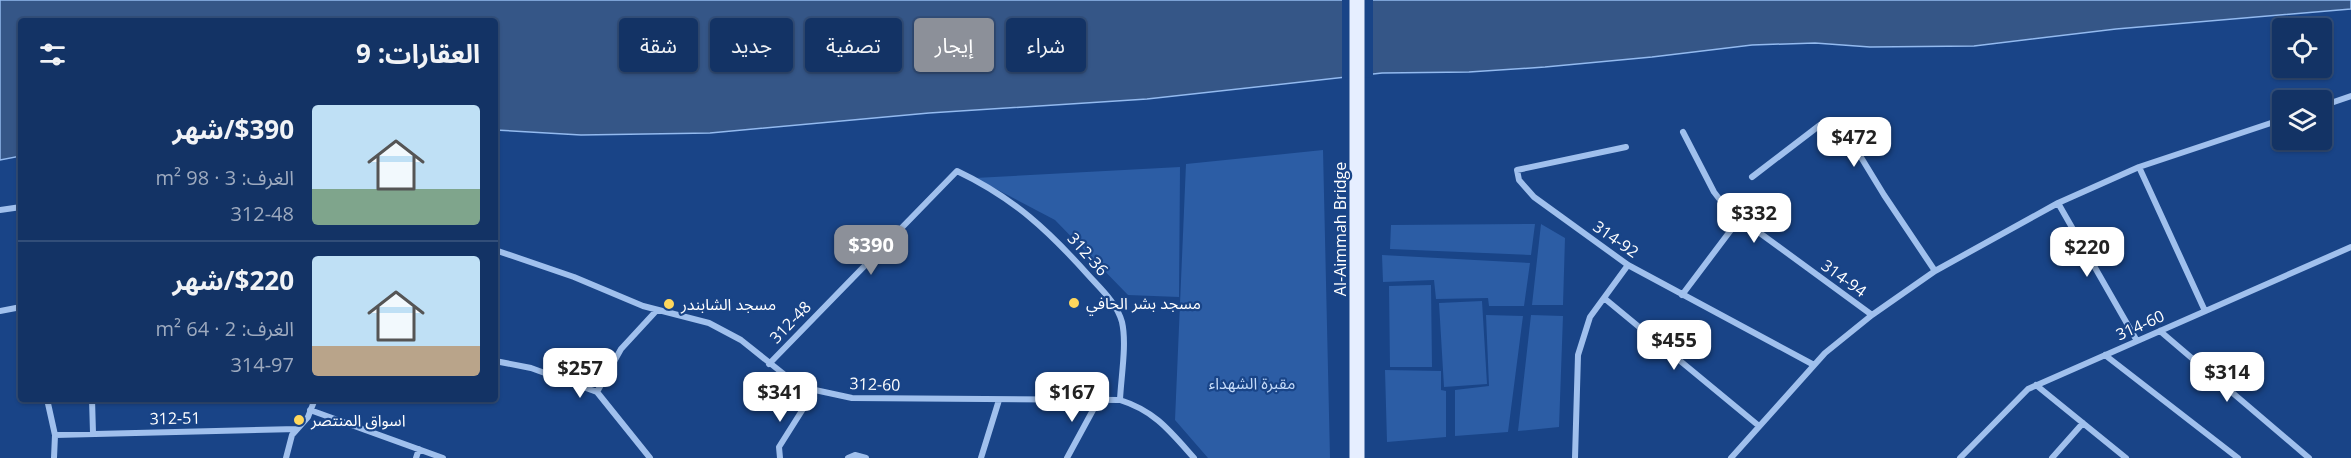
<!DOCTYPE html>
<html lang="ar">
<head>
<meta charset="utf-8">
<style>
	:root { --surface:#133365; --page:#203f6e; --text:#f1f3f6; --muted:#9daabf; --line:#324e79; --accent:#8c9099 }
	body { margin:0; font-family:"Open Sans","Noto Sans Arabic",sans-serif; background:var(--page); color:var(--text); direction:rtl; height:100vh; display:flex; flex-direction:column; font-size:22px; white-space:nowrap }
	* { box-sizing:border-box; margin:0 }
	p { font-size:20px; color:var(--muted) }
	.icon { flex:none; width:33px; height:33px; fill:none; stroke:currentColor; stroke-width:2; stroke-linecap:round; stroke-linejoin:round }
	.map { position:relative; flex:1; overflow:hidden; direction:ltr }
	.sheet { position:absolute; left:18px; top:18px; width:480px; height:384px; display:flex; flex-direction:column; background:var(--surface); border-radius:6px; box-shadow:0 2px 4px #0004,0 0 0 2px var(--line); direction:rtl }
	.sheet>* { flex:none }
	.banner { position:absolute; left:516px; top:18px; width:570px; height:54px; direction:rtl; display:flex; gap:12px }
	.controls { position:absolute; left:2272px; top:18px; display:grid; gap:12px }
	.controls a { display:grid; place-items:center; width:60px; height:60px; border-radius:6px; background:var(--surface); box-shadow:0 2px 4px #0004,0 0 0 2px var(--line); font-size:30px }
	.price { position:absolute; translate:-50% -51px; padding:0 14px; border-radius:12px; background:#fff; color:#222; font-size:20px; line-height:39px; filter:drop-shadow(0 2px 3px #0008) }
	.price::after { content:''; position:absolute; left:50%; top:36px; width:18px; height:14px; margin-left:-9px; background:inherit; clip-path:polygon(0 0,100% 0,50% 100%) }
	.price.current { background:var(--accent); color:#fff }
	ul { padding:0; list-style:none }
	li { display:flex; align-items:center; gap:18px; height:150px; padding:0 18px }
	li+li { border-top:2px solid var(--line) }
	li span { display:grid; place-items:center; flex:none; width:168px; height:120px; border-radius:6px; color:#555 }
	li>.icon { margin-inline-start:auto }
	span .icon { width:72px; height:72px; fill:#fffc; stroke-width:1 }
	li b { font-size:26px }
	h2 { display:flex; justify-content:space-between; align-items:center; height:72px; padding:0 18px; font-size:26px }
	.chip { padding:0 21px; border-radius:6px; background:var(--surface); box-shadow:0 2px 4px #0004,0 0 0 2px var(--line); font-size:21px; line-height:54px }
	.chip.current { background:var(--accent); color:#fff }
	.map>svg:first-child { display:block }
	.green { fill:#2c5da5 }
	.water { fill:#355687; stroke:#93baef; stroke-width:1.5 }
	.pier { fill:#194487 }
	.lines { fill:none; stroke-linecap:round; stroke-linejoin:round }
	.minor { stroke:#a0c0ed; stroke-width:6 }
	.primary { stroke:#e6eeff; stroke-width:15 }
	.poi-dot { fill:#ffd75c; stroke:#194487; stroke-width:2 }
	.labels { text-anchor:middle; stroke-width:4.5; stroke-linejoin:round; paint-order:stroke }
	.street-label { font-size:16px; fill:#fff; stroke:#194487 }
	.poi-label { font-size:16px; fill:#fff; stroke:#194487; text-anchor:start }
	.park-label { font-size:16px; fill:#c5dbf9; stroke:#194487 }
</style>
</head>
<body>
<div class="map">
<svg width="2351" height="458" viewBox="0 0 2351 458">
	<rect width="100%" height="100%" fill="#194487"/>
	<path class="green" d="M1323,150l7,308h-122l-33,-38 11,-256z
		M1180,167l-1,130 -51,-2 -73,-75 -80,-42z
		M1535,224l-4,31 -141,-6 1,-24z
		M1541,224l24,14 -2,67h-31z
		M1382,255l148,8 -6,43h-35l-1,-8 -52,1 -2,-19 -51,2z
		M1431,285l1,82h-42l-1,-81z
		M1482,301l5,83 -43,3 -5,-84z
		M1486,315l37,1 -15,116 -53,4v-46l34,-4z
		M1531,315l32,1 -4,111 -41,4z
		M1385,370l56,1v19l5,1v46l-59,5z"/>
	<path class="water" d="M0,0h2351v9l-235,20 -142,17 -104,1 -55,-4 -63,2 -100,12 -107,10 -76,5 -87,1 -235,26 -218,14 -219,20 -129,2 -86,-5v-109h-474v135l-21,4z"/>
	<path class="pier" d="M1342,0h31v77l-31,2z"/>
	<g class="lines">
		<path class="minor" d="M2322,106l29,-10
			M1683,132l31,60 13,17 145,106
			M1626,147l-109,23 2,10 15,17 94,68 186,100
			M2139,167l66,144
			M1752,177l68,-52c12,-4 16,-2 25,6l39,64 51,76
			M2058,203l79,138
			M0,210l21,-3
			M495,250l79,27 69,29 66,17 32,17 49,39 25,11 37,8 268,2c35,11 50,31 74,58
			M1682,295l58,-77
			M1604,298l155,128
			M0,311l21,-4
			M2160,331l149,127
			M2105,355l133,103
			M495,361l36,7 66,24 53,66
			M769,364l188,-193c57,27 92,60 133,106 12,13 27,27 32,45 5,22 -1,55 -2,78
			M2036,385l90,73
			M597,392l24,-43 36,-39
			M47,399l8,36 -1,23
			M92,399l1,34
			M310,410l133,48
			M55,435l242,-6
			M286,458l6,-23 16,-18 7,-18
			M416,458l3,-9
			M780,458l-1,-11 36,-57
			M848,458l7,-3 11,3
			M981,458l18,-58
			M1067,458l32,-59
			M1575,458l3,-103 12,-38 38,-52
			M1731,458l94,-105 47,-38 63,-44 123,-68 81,-36 144,-48
			M1960,458l68,-69 323,-142
			M2052,458l31,-35"/>
		<path class="primary" d="M1357,0v458"/>
	</g>
	<g class="poi-dot">
		<circle cx="1074" cy="303" r="6"/>
		<circle cx="669" cy="304" r="6"/>
		<circle cx="299" cy="420" r="6"/>
	</g>
	<g class="labels">
		<g class="street-label">
			<text transform="translate(1340 229) rotate(-90)" y="6">Al-Aimmah Bridge</text>
			<text transform="translate(1616 239) rotate(35)" y="6">314-92</text>
			<text transform="translate(1088 254) rotate(48)" y="6">312-36</text>
			<text transform="translate(1844 278) rotate(36)" y="6">314-94</text>
			<text transform="translate(790 322) rotate(-46)" y="6">312-48</text>
			<text transform="translate(2140 325) rotate(-24)" y="6">314-60</text>
			<text transform="translate(875 384) rotate(2)" y="6">312-60</text>
			<text transform="translate(175 418) rotate(-1)" y="6">312-51</text>
		</g>
		<g class="poi-label">
			<text x="1086" y="309">مسجد بشر الحافي</text>
			<text x="681" y="310">مسجد الشابندر</text>
			<text x="311" y="426">اسواق المنتصر</text>
		</g>
		<g class="park-label">
			<text x="1252" y="389">مقبرة الشهداء</text>
		</g>
	</g>
</svg>
<div class="controls">
<a><svg class="icon" aria-label="locate" viewBox="0 0 24 24"><circle cx="12" cy="12" r="6"/><path d="M12 2v4M12 18v4M2 12h4M18 12h4"/></svg></a>
<a><svg class="icon" aria-label="layers" viewBox="0 0 24 24"><path d="M12 4l9 5-9 5-9-5zM3 14l9 5 9-5"/></svg></a>
</div>
<b class="price" style="left:1854px;top:168px">$472</b>
<b class="price" style="left:1754px;top:244px">$332</b>
<b class="price current" style="left:871px;top:276px">$390</b>
<b class="price" style="left:2087px;top:278px">$220</b>
<b class="price" style="left:1674px;top:371px">$455</b>
<b class="price" style="left:580px;top:399px">$257</b>
<b class="price" style="left:2227px;top:403px">$314</b>
<b class="price" style="left:780px;top:423px">$341</b>
<b class="price" style="left:1072px;top:423px">$167</b>
<div class="banner">
<a class="chip">شراء</a>
<a class="chip current">إيجار</a>
<a class="chip">تصفية</a>
<a class="chip">جديد</a>
<a class="chip">شقة</a>
</div>
<section class="sheet">
<h2>العقارات: 9<svg class="icon" aria-label="filters" viewBox="0 0 24 24"><path d="M4 7h16M4 17h16"/><circle cx="9" cy="7" r="2"/><circle cx="15" cy="17" r="2"/></svg></h2>
<ul>
<li><span style="background:linear-gradient(#bfe0f5 70%,#7fa58c 0)"><svg class="icon" aria-label="home" viewBox="0 0 24 24"><path d="M3 11l9-7 9 7M6 9v11h12V9"/></svg></span><div><b>$390/شهر</b><p>الغرف: 3 · 98 m²</p><p>312-48</p></div></li>
<li><span style="background:linear-gradient(#bfe0f5 75%,#b9a48a 0)"><svg class="icon" aria-label="home" viewBox="0 0 24 24"><path d="M3 11l9-7 9 7M6 9v11h12V9"/></svg></span><div><b>$220/شهر</b><p>الغرف: 2 · 64 m²</p><p>314-97</p></div></li>
</ul>
</section>
</div>
</body>
</html>
